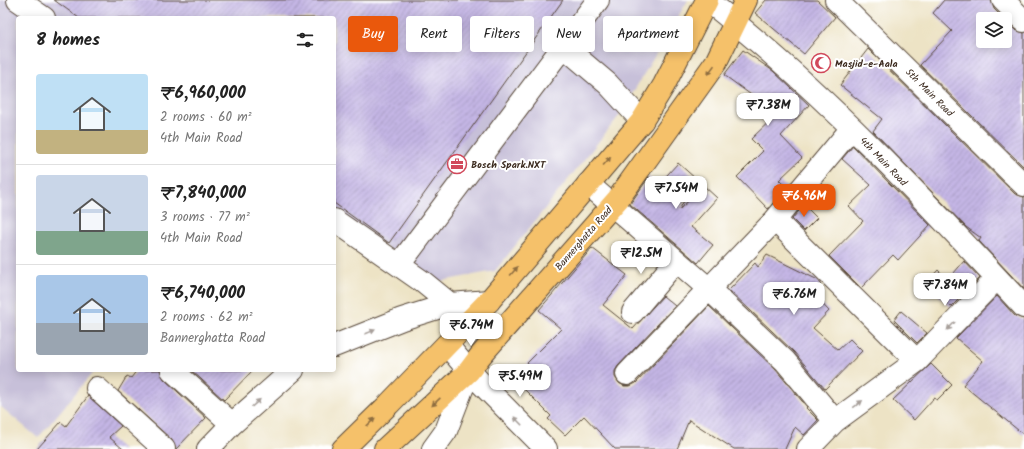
<!DOCTYPE html>
<html lang="en">
<head>
<meta charset="utf-8">
<style>
	:root { --surface:#fff; --page:#f6f6f6; --text:#222; --muted:#767676; --line:#e0e0e0; --accent:#ea580c }
	body { margin:0; font-family:Kalam,sans-serif; background:var(--page); color:var(--text); height:100vh; display:flex; flex-direction:column; font-size:15px; white-space:nowrap }
	* { box-sizing:border-box; margin:0 }
	p { font-size:13px; color:var(--muted) }
	.icon { flex:none; width:22px; height:22px; fill:none; stroke:currentColor; stroke-width:2; stroke-linecap:round; stroke-linejoin:round }
	.map { position:relative; flex:1; overflow:hidden }
	.details { position:absolute; left:16px; top:16px; width:320px; height:356px; display:flex; flex-direction:column; background:var(--surface); border-radius:4px; box-shadow:0 2px 10px #0003 }
	.details>* { flex:none }
	.banner { position:absolute; left:348px; top:16px; width:380px; height:36px; display:flex; gap:8px }
	.buttons { position:absolute; left:976px; top:12px; display:grid; gap:8px }
	.buttons a { display:grid; place-items:center; width:36px; height:36px; border-radius:4px; background:var(--surface); box-shadow:0 2px 10px #0003; font-size:20px }
	.price { position:absolute; translate:-50% -34px; padding:0 9px; border-radius:8px; background:#fff; color:#222; font-size:13px; line-height:26px; filter:drop-shadow(0 1px 2px #0008) }
	.price::after { content:''; position:absolute; left:50%; top:24px; width:12px; height:9px; margin-left:-6px; background:inherit; clip-path:polygon(0 0,100% 0,50% 100%) }
	.price.current { background:var(--accent); color:#fff }
	ul { padding:0; list-style:none }
	li { display:flex; align-items:center; gap:12px; height:100px; padding:0 20px }
	li+li { border-top:1px solid var(--line) }
	li span { display:grid; place-items:center; flex:none; width:112px; height:80px; border-radius:4px; color:#555 }
	li>.icon { margin-inline-start:auto }
	span .icon { width:48px; height:48px; fill:#fffc; stroke-width:1 }
	li b { font-size:17px }
	h2 { display:flex; justify-content:space-between; align-items:center; height:48px; padding:0 20px; font-size:17px }
	.tag { padding:0 14px; border-radius:4px; background:var(--surface); box-shadow:0 2px 10px #0003; font-size:14px; line-height:36px }
	.tag.current { background:var(--accent); color:#fff }
	.map>svg:first-child { display:block }
	.industrial { fill:#c7c0d9 }
	.building { fill:url(#building-hatch) }
	.lines { fill:none; stroke-linecap:round; stroke-linejoin:round }
	.minor-casing { stroke:#564637; stroke-width:24 }
	.major-casing { stroke:#564637; stroke-width:24 }
	.minor { stroke:#fff; stroke-width:22 }
	.major { stroke:#f5c16b; stroke-width:22 }
	.oneway { fill:#8f6e41 }
	.oneway2 { fill:#a79f9a }
	.labels { text-anchor:middle; stroke-width:4; stroke-linejoin:round; paint-order:stroke }
	.poi-label { font-size:10px; font-weight:bold; fill:#3b2a1e; stroke:#fff; text-anchor:start }
	.street-label { font-size:10px; fill:#3b2a1e; stroke:#fff }
</style>
</head>
<body>
<div class="map">
<svg width="1024" height="449" viewBox="0 0 1024 449">
	<defs>
		<pattern id="building-hatch" width="6" height="6" patternUnits="userSpaceOnUse"><rect width="6" height="6" fill="#c4b6e5"/><path d="M-1 1l2-2M0 6l6-6M5 7l2-2" fill="none" stroke="#a094b9"/></pattern>
	</defs>
	<rect width="100%" height="100%" fill="#fff"/>
	<filter id="ink" filterUnits="userSpaceOnUse"><feTurbulence type="fractalNoise" baseFrequency=".025" numOctaves="2"/><feDisplacementMap in="SourceGraphic" scale="8" xChannelSelector="R" yChannelSelector="G"/><feConvolveMatrix kernelMatrix="1 2 1 2 8 2 1 2 1" color-interpolation-filters="sRGB"/></filter>
	<filter id="wash" filterUnits="userSpaceOnUse"><feTurbulence type="fractalNoise" baseFrequency=".012" numOctaves="4" result="noise"/><feDisplacementMap in="SourceGraphic" scale="16" xChannelSelector="R" yChannelSelector="G"/><feGaussianBlur stdDeviation="0.9" result="paint"/><feColorMatrix in="noise" values="0 0 0 0 0 0 0 0 0 0 0 0 0 0 0 0 0 1.4 0 .05"/><feComposite in="paint" operator="in"/></filter>
	<g filter="url(#wash)">
		<rect width="100%" height="100%" fill="#ede3c5"/>
		<path class="industrial" d="M0,0h688l-69,116 -124,155 -59,11 -102,-70v-194h-316v352h77l-57,68 -38,-32z"/>
		<g id="blocks">
			<path class="building" d="M54,0h509l-174,243 -55,-40v-185h-255z
				M766,0h51l18,17 -31,37 -49,-41z
				M944,0h47l3,9 10,10h-21v22h22v-21l10,10 9,3v134l-104,-102 32,-34 -19,-18z
				M868,49l147,145 9,3v92l-45,-48 2,-3 -15,-11 -93,-96 9,-12 -42,-34z
				M743,50l30,21 36,34 -28,31 21,22 -23,22 7,7 -18,22 -31,-32 26,-26 -12,-12 26,-25 -53,-39z
				M853,146l77,79 -32,35 -5,-5 -32,33 -32,-32 34,-35 -14,-15 22,-21 -29,-26z
				M678,163l18,16 -17,31 25,-24 13,12 -26,29 22,18 -15,18 -68,-59 19,-27 9,8z
				M804,205l13,13 -13,13 -12,-12z
				M592,248l35,27 -24,30 30,24 30,-33 12,10 -57,60 -3,5v6l4,6 5,3h6l6,-3 73,-77 67,64 31,37 -1,1 12,12 -14,15 -9,-8 -10,22h-51l-45,-29 -12,29h-62l-31,-33 -19,19 -17,-16 3,-3 -36,-36 14,-14 -2,-3 34,-34 -22,-19z
				M767,255l51,25 3,4 -9,9 17,18 -16,17 25,22 12,-11 12,12 -37,38 -31,-37 -65,-62 26,-27 3,4z
				M964,261l16,17 -29,29 -25,-24 12,-13 10,10z
				M997,296l18,20 9,3v116l-61,-50 20,-24 -27,-23z
				M901,311l26,22 -10,10 -23,-23z
				M931,364l21,21 -15,15 -3,-2 -20,22 -21,-20z
				M137,370h23l4,9 42,39 -30,31 -4,-9 -54,-49 9,-15 4,2z
				M191,370h62l-29,30z
				M88,396l33,30 -12,11 14,12h-86l24,-27 5,4z"/>
		</g>
	</g>
	<g filter="url(#ink)">
		<use href="#blocks" fill-opacity="0" stroke="#564637" stroke-width="1"/>
		<g class="lines">
			<g class="minor-casing">
				<path id="minor" d="M18,0l26,18
					M707,0c115,90 217,199 317,307
					M836,0l188,185
					M1003,0l21,21
					M562,45l46,39 34,37
					M588,184l121,105 76,72 50,60
					M334,220l89,62 27,22
					M775,220l142,141
					M399,265l199,-265
					M633,312l43,-51
					M447,345l22,26 77,78
					M334,346l68,-27 48,-15 39,-3
					M172,370l60,54
					M627,374l148,-154 77,-92
					M97,388l67,61
					M208,449l24,-25 61,-54
					M433,449l13,-18 23,-60
					M808,449l27,-28 82,-60 80,-83"/>
			</g>
			<g class="major-casing">
				<path id="major" d="M343,449l46,-45 100,-103 153,-180 22,-36 43,-85
					M385,449l84,-78 12,-16 137,-156 98,-137 30,-62"/>
			</g>
			<use href="#minor" class="minor"/>
			<use href="#major" class="major"/>
		</g>
		<defs><path id="oneway-solid" d="M-6-.8H1V-3.2L6.5 0L1 3.2V.8H-6Z"/></defs>
		<g class="oneway">
			<use href="#oneway-solid" transform="translate(711 70) rotate(125)"/>
			<use href="#oneway-solid" transform="translate(607 161) rotate(-49)"/>
			<use href="#oneway-solid" transform="translate(514 271) rotate(-50)"/>
			<use href="#oneway-solid" transform="translate(436 402) rotate(137)"/>
			<use href="#oneway-solid" transform="translate(371 422) rotate(-44)"/>
		</g>
		<g class="oneway2">
			<use href="#oneway-solid" transform="translate(951 326) rotate(134)"/>
			<use href="#oneway-solid" transform="translate(370 332) rotate(-22)"/>
			<use href="#oneway-solid" transform="translate(256 403) rotate(-42)"/>
			<use href="#oneway-solid" transform="translate(858 404) rotate(-37)"/>
			<use href="#oneway-solid" transform="translate(518 421) rotate(-134)"/>
		</g>
	</g>
	<defs>
		<g id="mosque-ring" transform="scale(1)"><circle r="9.5" fill="#fff" stroke="#d1495b" stroke-width="1.5"/><path d="M3.5-4.9A6 6 0 1 0 3.5 4.9A5 5 0 1 1 3.5-4.9Z" fill="#d1495b"/></g>
		<g id="office-ring" transform="scale(1)"><circle r="9.5" fill="#fff" stroke="#d1495b" stroke-width="1.5"/><path d="M-6-3h4V-5.5h4V-3h4V5H-6ZM-1-4.5V-3h2v-1.5ZM-6 0V1H6V0Z" fill="#d1495b"/></g>
	</defs>
	<g fill-rule="evenodd">
		<use href="#mosque-ring" x="821" y="63"/>
		<use href="#office-ring" x="457" y="164"/>
	</g>
	<g class="labels">
		<g class="poi-label">
			<text x="835" y="67">Masjid-e-Aala</text>
			<text x="471" y="168">Bosch Spark.NXT</text>
		</g>
		<g class="street-label">
			<text transform="translate(930 92) rotate(45)" y="4">5th Main Road</text>
			<text transform="translate(884 161) rotate(46)" y="4">4th Main Road</text>
			<text transform="translate(583 238) rotate(-49)" y="4">Bannerghatta Road</text>
		</g>
	</g>
</svg>
<div class="buttons">
<a><svg class="icon" aria-label="layers" viewBox="0 0 24 24"><path d="M12 4l9 5-9 5-9-5zM3 14l9 5 9-5"/></svg></a>
</div>
<b class="price" style="left:768px;top:127px">₹7.38M</b>
<b class="price" style="left:676px;top:210px">₹7.54M</b>
<b class="price current" style="left:804px;top:218px">₹6.96M</b>
<b class="price" style="left:641px;top:275px">₹12.5M</b>
<b class="price" style="left:945px;top:307px">₹7.84M</b>
<b class="price" style="left:794px;top:316px">₹6.76M</b>
<b class="price" style="left:471px;top:347px">₹6.74M</b>
<b class="price" style="left:520px;top:398px">₹5.49M</b>
<div class="banner">
<a class="tag current">Buy</a>
<a class="tag">Rent</a>
<a class="tag">Filters</a>
<a class="tag">New</a>
<a class="tag">Apartment</a>
</div>
<section class="details">
<h2>8 homes<svg class="icon" aria-label="filters" viewBox="0 0 24 24"><path d="M4 7h16M4 17h16"/><circle cx="9" cy="7" r="2"/><circle cx="15" cy="17" r="2"/></svg></h2>
<ul>
<li><span style="background:linear-gradient(#bfe0f5 70%,#c2b280 0)"><svg class="icon" aria-label="home" viewBox="0 0 24 24"><path d="M3 11l9-7 9 7M6 9v11h12V9"/></svg></span><div><b>₹6,960,000</b><p>2 rooms · 60 m²</p><p>4th Main Road</p></div></li>
<li><span style="background:linear-gradient(#c9d6e8 70%,#7fa58c 0)"><svg class="icon" aria-label="home" viewBox="0 0 24 24"><path d="M3 11l9-7 9 7M6 9v11h12V9"/></svg></span><div><b>₹7,840,000</b><p>3 rooms · 77 m²</p><p>4th Main Road</p></div></li>
<li><span style="background:linear-gradient(#a9c7e8 60%,#9aa5b1 0)"><svg class="icon" aria-label="home" viewBox="0 0 24 24"><path d="M3 11l9-7 9 7M6 9v11h12V9"/></svg></span><div><b>₹6,740,000</b><p>2 rooms · 62 m²</p><p>Bannerghatta Road</p></div></li>
</ul>
</section>
</div>
</body>
</html>
